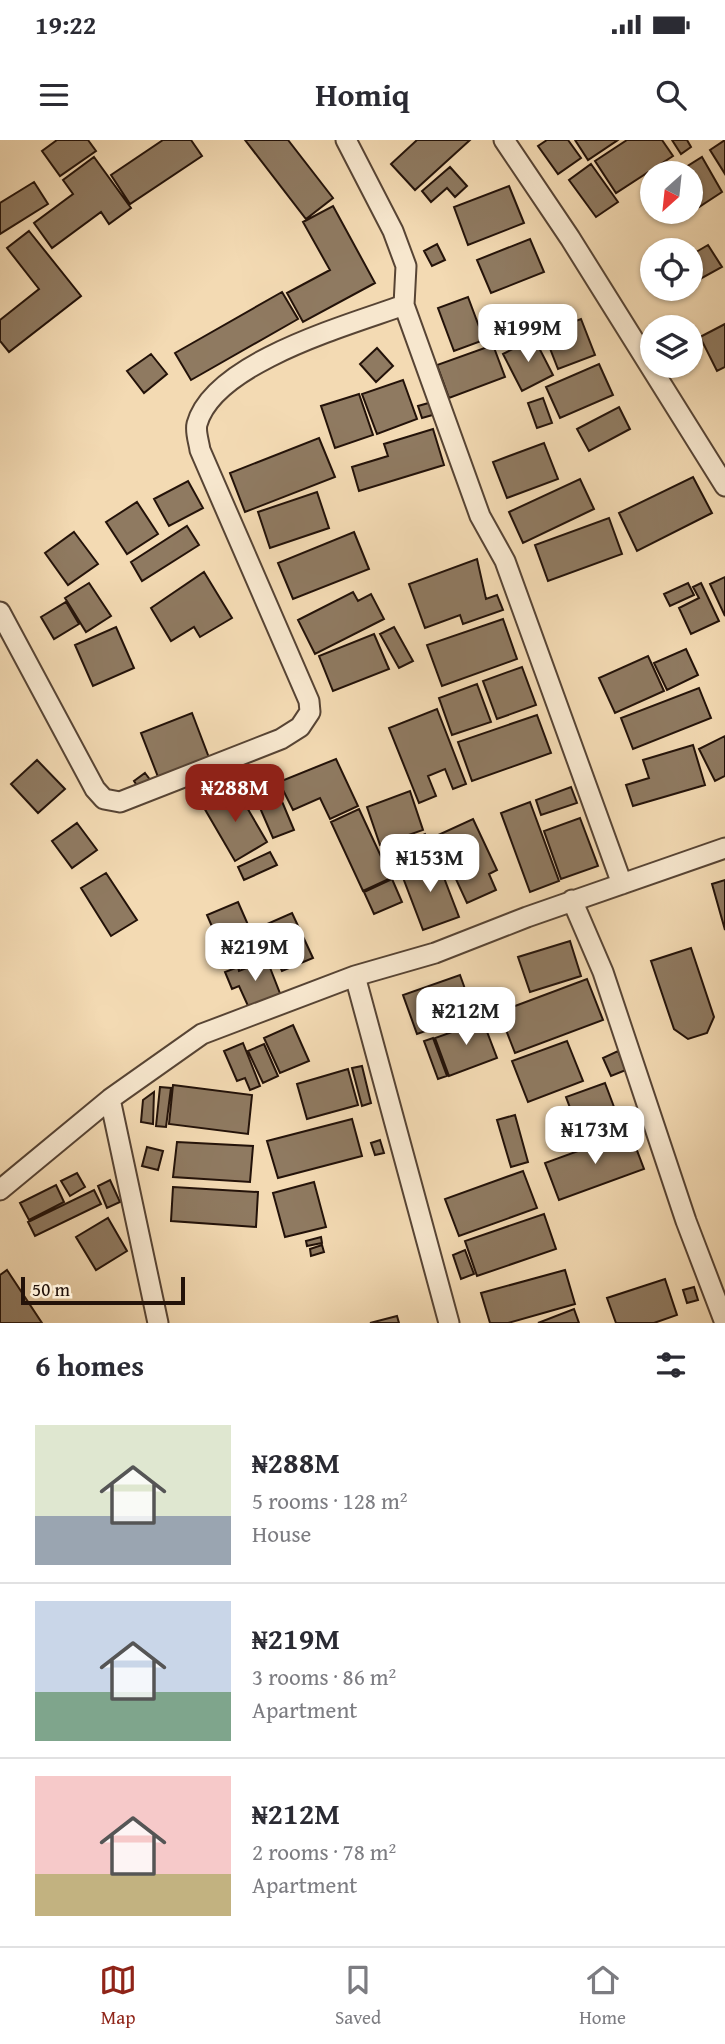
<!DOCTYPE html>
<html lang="en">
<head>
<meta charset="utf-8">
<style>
	:root { --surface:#fff; --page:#f2f2f3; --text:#2b2b33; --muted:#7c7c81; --line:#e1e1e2; --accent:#8f2418 }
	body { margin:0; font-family:"Gentium Book Plus",serif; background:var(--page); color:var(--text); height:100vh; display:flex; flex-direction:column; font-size:26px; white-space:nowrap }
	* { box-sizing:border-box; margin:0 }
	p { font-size:23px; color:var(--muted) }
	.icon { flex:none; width:38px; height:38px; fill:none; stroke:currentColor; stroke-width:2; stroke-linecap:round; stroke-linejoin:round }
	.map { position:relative; height:1183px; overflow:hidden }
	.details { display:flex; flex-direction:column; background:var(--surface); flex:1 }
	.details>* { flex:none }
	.needle { width:46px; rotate:207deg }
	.tools { position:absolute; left:640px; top:21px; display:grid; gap:14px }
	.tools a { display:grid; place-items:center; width:63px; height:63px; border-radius:50%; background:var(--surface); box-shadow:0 2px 5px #0004; font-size:35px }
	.scale { position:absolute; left:21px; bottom:18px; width:164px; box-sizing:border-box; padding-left:7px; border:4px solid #231209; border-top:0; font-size:19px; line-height:24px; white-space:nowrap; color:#231209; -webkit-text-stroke:5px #f7e7ce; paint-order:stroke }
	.price { position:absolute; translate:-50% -60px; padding:0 16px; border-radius:14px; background:#fff; color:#222; font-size:23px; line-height:46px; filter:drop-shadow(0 2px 4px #0008) }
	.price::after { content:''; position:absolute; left:50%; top:42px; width:21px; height:16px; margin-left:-10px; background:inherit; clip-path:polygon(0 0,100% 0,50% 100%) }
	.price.on { background:var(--accent); color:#fff }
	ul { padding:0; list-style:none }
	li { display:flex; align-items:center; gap:21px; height:175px; padding:0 35px }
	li+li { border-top:2px solid var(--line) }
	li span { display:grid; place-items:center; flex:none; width:196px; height:140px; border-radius:0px; color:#555 }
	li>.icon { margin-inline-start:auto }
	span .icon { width:84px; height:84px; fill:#fffc; stroke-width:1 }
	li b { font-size:30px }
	h2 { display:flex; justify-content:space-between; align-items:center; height:84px; padding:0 35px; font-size:30px }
	.status { display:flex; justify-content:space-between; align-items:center; height:49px; padding:0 35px; background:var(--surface); direction:ltr }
	.status svg { height:19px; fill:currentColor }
	header { display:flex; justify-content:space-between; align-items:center; height:91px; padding:0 35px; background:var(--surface); font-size:32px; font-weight:700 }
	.tab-bar { display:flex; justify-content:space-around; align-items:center; height:98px; border-top:2px solid var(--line); background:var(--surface); font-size:19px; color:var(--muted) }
	.tab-bar a { display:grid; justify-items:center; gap:4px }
	.tab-bar .on { color:var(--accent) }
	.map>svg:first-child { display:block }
	.building { fill:#8f7a61; stroke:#231209; stroke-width:2 }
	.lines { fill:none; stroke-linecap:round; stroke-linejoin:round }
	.street-casing { stroke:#574434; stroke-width:23 }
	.street { stroke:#f7e7ce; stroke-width:19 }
</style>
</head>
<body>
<div class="status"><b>19:22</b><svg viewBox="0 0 49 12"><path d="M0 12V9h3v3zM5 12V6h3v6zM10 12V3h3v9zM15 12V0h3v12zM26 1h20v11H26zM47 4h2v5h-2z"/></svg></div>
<header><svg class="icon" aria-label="menu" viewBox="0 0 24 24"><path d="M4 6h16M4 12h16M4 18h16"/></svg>Homiq<svg class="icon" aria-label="search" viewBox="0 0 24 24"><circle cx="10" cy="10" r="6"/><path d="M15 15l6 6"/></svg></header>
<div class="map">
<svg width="725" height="1183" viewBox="0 0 725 1183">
	<rect width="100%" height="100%" fill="#f3dab3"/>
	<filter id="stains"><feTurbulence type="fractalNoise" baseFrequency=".00286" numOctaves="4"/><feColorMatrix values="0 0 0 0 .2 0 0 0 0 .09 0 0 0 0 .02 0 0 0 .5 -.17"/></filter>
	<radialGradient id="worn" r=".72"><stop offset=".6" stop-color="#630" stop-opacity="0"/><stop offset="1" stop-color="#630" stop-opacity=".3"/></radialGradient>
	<path class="building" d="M57,0h31l8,11 -36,25 -18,-25z
		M163,0h28l11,16 -72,48 -19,-29z
		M245,0h43l45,58 -27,21z
		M417,0h53l-55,50 -24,-26z
		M547,0h21l13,18 -23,16 -20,-28z
		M575,0h43l-30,20z
		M627,0h35l11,16 -57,37 -21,-32z
		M672,0h15l4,7 -10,7z
		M725,0v34l-15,-24z
		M94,17l37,51 -22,16 -8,-12 -49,36 -18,-25 39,-29 -10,-14z
		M702,17l20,35 -23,15 -8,-13v-21l-13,-1z
		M591,24l27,38 -22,15 -27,-37z
		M450,27l17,19 -12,11 -8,-9 -16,14 -9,-11z
		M34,42l14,22 -48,30v-31z
		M509,46l15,37 -56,22 -14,-38z
		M333,66l42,77 -72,39 -16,-29 43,-23 -27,-48z
		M29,91l52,65 -72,56 -9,-11v-21l39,-31 -32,-41z
		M530,99l14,33 -53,21 -14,-33z
		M437,104l8,16 -13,6 -8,-15z
		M708,105l14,22 -31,17v-29z
		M282,152l16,27 -107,61 -16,-27z
		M468,157l16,43 -30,11 -16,-43z
		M581,179l14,36 -37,14 -14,-36z
		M725,184v43l-8,4 -17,-34z
		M534,198l19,37 -31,16 -19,-37z
		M493,205l12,32 -56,21 -12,-33z
		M377,208l16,18 -17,16 -16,-18z
		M151,214l16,20 -23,19 -17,-22z
		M599,224l14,31 -53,23 -14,-31z
		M403,240l14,39 -40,15 -15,-40z
		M359,254l14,41 -38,13 -14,-42z
		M543,258l9,25 -15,5 -9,-25z
		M432,262l4,12 -14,4 -4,-12z
		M619,267l11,22 -41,22 -12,-22z
		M433,289l11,36 -85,26 -7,-24 36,-11 -4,-12z
		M319,298l16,39 -90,35 -15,-39z
		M544,303l14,36 -51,19 -14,-36z
		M693,337l19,36 -75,38 -18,-38z
		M580,339l14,30 -71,34 -14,-31z
		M188,341l15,27 -34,18 -15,-27z
		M317,352l12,36 -59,20 -12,-36z
		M137,362l21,32 -31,20 -21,-32z
		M609,378l13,36 -74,27 -13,-36z
		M187,386l12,19 -57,36 -11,-19z
		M74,392l24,32 -30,21 -23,-32z
		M354,392l15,37 -76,30 -15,-36z
		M477,419l9,40 11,-4 6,15 -40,14 -3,-9 -35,13 -16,-44z
		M204,432l28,46 -32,19 -6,-10 -23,14 -20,-33z
		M725,437v39l-15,-32z
		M89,443l22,33 -25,16 -21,-34z
		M688,443l6,12 -24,11 -6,-12z
		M701,443l18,38 -28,13 -12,-26 20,-10 -6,-11z
		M353,452l5,9 13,-7 13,25 -69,35 -17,-34z
		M66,462l13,22 -25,15 -13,-22z
		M503,479l14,40 -75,27 -15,-41z
		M116,487l18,41 -41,18 -18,-41z
		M394,487l19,34 -14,7 -19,-34z
		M374,494l15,35 -56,22 -14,-35z
		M686,509l12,26 -31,15 -13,-27z
		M648,516l16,35 -49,22 -16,-35z
		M522,527l14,38 -39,14 -14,-38z
		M477,544l14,38 -39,13 -13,-37z
		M699,548l12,30 -78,31 -12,-31z
		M437,569l29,75 -13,5 -8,-20 -17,7 8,20 -17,7 -30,-75z
		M192,573l19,50 -51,19 -19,-49z
		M537,575l14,38 -79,28 -14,-39z
		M725,596v40l-10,5 -16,-32z
		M693,605l12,40 -72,21 -7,-21 23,-7 -6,-18z
		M336,619l22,47 -28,13 -10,-21 -27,12 -14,-28z
		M37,620l28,29 -27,24 -27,-29z
		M145,633l9,12 -12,8 -8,-12z
		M235,647l32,55 -32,19 -32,-55z
		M571,647l6,16 -36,12 -5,-15z
		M410,651l13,39 -43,15 -13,-38z
		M278,652l16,38 -21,8 -16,-37z
		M530,662l29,79 -29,11 -29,-79z
		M359,669l32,69 -28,13 -32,-69z
		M580,678l18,48 -37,13 -17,-48z
		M473,679l24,51 -8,4 7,16 -29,13 -31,-67z
		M77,683l20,27 -25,18 -20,-27z
		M425,694l9,17 -36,17 -8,-17z
		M270,712l7,13 -33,15 -6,-13z
		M436,717l23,60 -36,13 -21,-55 5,-2 -2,-5z
		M106,733l31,47 -26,16 -30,-48z
		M392,739l10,23 -28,12 -10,-22z
		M725,740v50l-13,-46z
		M238,762l22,50 -31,14 -22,-51z
		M292,773l21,45 -31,13 -4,-9 -4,2 -16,-36z
		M570,801l11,35 -51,16 -12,-35z
		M691,808l23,69 -7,16 -19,6 -14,-10 -23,-68z
		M267,820l14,36 -32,12 -10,-22 -7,3 -7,-17 13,-5 1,4z
		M460,835l14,39 -57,20 -14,-39z
		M587,839l16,41 -88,33 -16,-41z
		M481,876l16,42 -48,18 -14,-38 23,-8 -2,-5z
		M293,885l16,36 -29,12 -16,-35z
		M433,898l14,38 -9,3 -14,-38z
		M567,901l16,40 -55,21 -16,-41z
		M243,903l17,43 -10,4 -5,-12 -8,3 -13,-30z
		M264,904l14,32 -15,7 -15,-32z
		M618,911l8,19 -15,6 -8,-18z
		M362,926l9,37 -9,3 -10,-38z
		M348,929l10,36 -51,14 -10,-35z
		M605,943l15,40 -39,14 -15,-40z
		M173,945l79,10 -4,39 -79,-10z
		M160,947l11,1 -5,39 -10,-1z
		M154,952l-1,32 -12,-2 2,-22z
		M515,975l13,47 -17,5 -14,-47z
		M352,979l10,37 -84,22 -11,-37z
		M630,992l14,37 -85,31 -14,-37z
		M380,1000l4,13 -9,2 -4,-12z
		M177,1002l76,4 -3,36 -77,-5z
		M147,1007l16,4 -5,19 -16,-4z
		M523,1031l14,37 -78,28 -14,-37z
		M77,1033l8,14 -15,9 -9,-15z
		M110,1040l10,22 -13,6 -9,-22z
		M314,1042l12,45 -41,10 -12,-44z
		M56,1045l8,17 -35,18 -9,-17z
		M173,1047l85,5 -2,35 -85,-6z
		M94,1050l7,14 -66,32 -7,-14z
		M544,1074l12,35 -79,27 -12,-35z
		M108,1078l19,33 -31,19 -20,-33z
		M321,1097l1,6 -15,3 -1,-5z
		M322,1105l2,7 -13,4 -1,-7z
		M465,1110l9,24 -13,5 -8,-24z
		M7,1130l35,53h-42v-48z
		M565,1130l10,34 -67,19h-18l-9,-30z
		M665,1139l12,36 -23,8h-38l-9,-25z
		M694,1147l4,13 -11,3 -4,-13z
		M574,1169l5,14h-41z
		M397,1176l2,7h-29z"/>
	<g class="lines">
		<g class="street-casing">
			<path id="street" d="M346,0l47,91 13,35 -2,39 76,211 25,45 117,323
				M504,0l66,98 155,248
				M0,472l95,177 9,10 16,3 161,-63 19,-12 10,-15 -1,-11 -109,-251c-1,-8 -5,-18 -3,-26 17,-62 152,-99 207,-119
				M572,760l31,72 83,249 39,102
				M355,836l94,347
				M110,959l48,224
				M0,1050l110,-91 92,-65 153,-58 80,-23 92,-36 198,-69"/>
		</g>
		<use href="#street" class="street"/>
	</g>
	<rect width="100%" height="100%" filter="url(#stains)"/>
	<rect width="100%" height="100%" fill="url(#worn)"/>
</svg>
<div class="tools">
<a><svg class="needle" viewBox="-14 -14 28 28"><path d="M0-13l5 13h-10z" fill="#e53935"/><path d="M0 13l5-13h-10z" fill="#7c7c81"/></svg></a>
<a><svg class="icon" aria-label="locate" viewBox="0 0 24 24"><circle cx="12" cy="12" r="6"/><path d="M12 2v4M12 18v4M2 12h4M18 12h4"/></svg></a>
<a><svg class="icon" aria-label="layers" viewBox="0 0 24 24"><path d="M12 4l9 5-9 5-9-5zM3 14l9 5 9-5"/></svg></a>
</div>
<div class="scale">50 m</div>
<b class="price" style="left:528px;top:224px">₦199M</b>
<b class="price on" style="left:235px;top:684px">₦288M</b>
<b class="price" style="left:430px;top:754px">₦153M</b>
<b class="price" style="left:255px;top:843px">₦219M</b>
<b class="price" style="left:466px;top:907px">₦212M</b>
<b class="price" style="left:595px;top:1026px">₦173M</b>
</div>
<section class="details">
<h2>6 homes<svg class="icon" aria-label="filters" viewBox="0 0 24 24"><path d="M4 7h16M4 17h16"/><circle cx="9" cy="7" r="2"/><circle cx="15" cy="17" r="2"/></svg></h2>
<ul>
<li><span style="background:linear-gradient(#dfe7d0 65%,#9aa5b1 0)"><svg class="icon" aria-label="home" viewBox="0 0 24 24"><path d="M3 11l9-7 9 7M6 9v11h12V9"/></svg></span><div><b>₦288M</b><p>5 rooms · 128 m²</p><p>House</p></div></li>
<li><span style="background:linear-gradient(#c9d6e8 65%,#7fa58c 0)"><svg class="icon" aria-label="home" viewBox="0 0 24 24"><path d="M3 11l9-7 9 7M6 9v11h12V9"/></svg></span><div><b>₦219M</b><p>3 rooms · 86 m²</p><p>Apartment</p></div></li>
<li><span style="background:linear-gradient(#f6c9c9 70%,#c2b280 0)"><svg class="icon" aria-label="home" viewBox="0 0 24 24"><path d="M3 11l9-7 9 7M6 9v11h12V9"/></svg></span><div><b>₦212M</b><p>2 rooms · 78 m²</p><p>Apartment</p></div></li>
</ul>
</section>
<nav class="tab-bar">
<a class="on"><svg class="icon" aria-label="map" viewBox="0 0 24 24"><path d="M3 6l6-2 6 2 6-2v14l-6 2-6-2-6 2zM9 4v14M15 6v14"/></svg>Map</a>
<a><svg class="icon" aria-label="saved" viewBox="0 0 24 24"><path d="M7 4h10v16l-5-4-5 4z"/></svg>Saved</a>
<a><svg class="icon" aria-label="home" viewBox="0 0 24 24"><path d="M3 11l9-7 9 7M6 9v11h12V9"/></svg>Home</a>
</nav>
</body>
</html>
